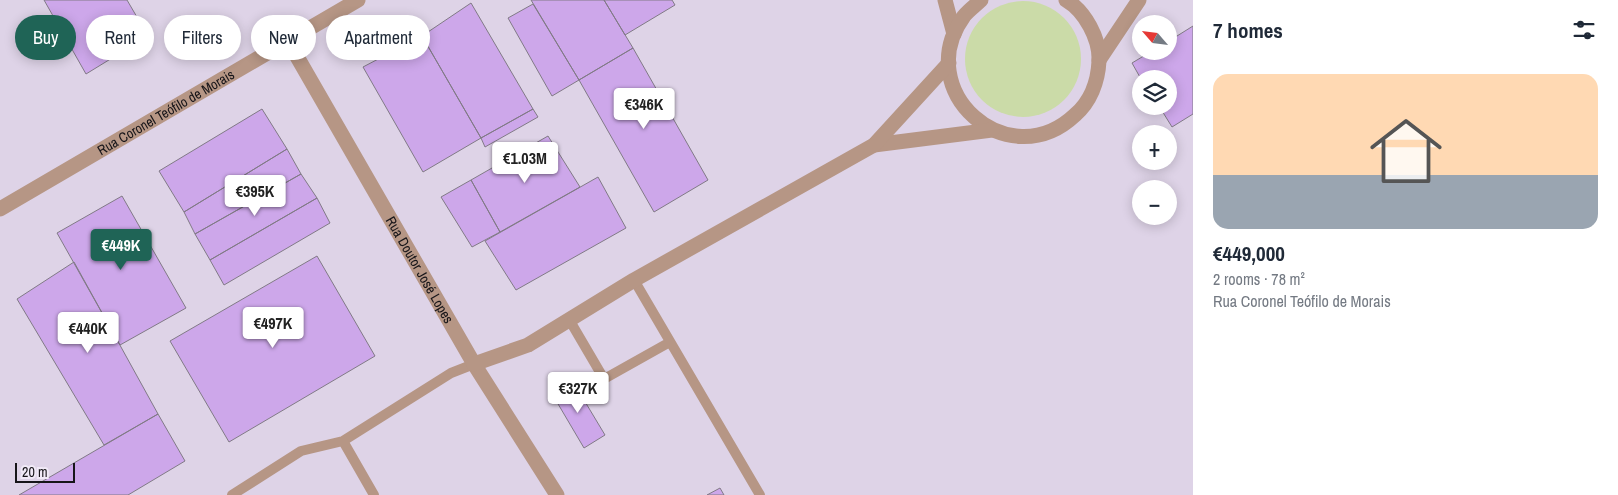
<!DOCTYPE html>
<html lang="en">
<head>
<meta charset="utf-8">
<style>
	:root { --surface:#fff; --page:#f6f6f7; --text:#1f2937; --muted:#747a83; --line:#e0e1e3; --accent:#1f6456 }
	body { margin:0; font-family:"Archivo Narrow",sans-serif; background:var(--page); color:var(--text); height:100vh; display:flex; flex-direction:column; font-size:19px; white-space:nowrap }
	* { box-sizing:border-box; margin:0 }
	p { font-size:16px; color:var(--muted) }
	.icon { flex:none; width:28px; height:28px; fill:none; stroke:currentColor; stroke-width:2; stroke-linecap:round; stroke-linejoin:round }
	.map { position:relative; flex:1; overflow:hidden }
	.sheet { display:flex; flex-direction:column; background:var(--surface); width:425px }
	.sheet>* { flex:none }
	.guide { position:absolute; left:15px; top:15px; width:475px; height:45px; display:flex; gap:10px }
	.needle { width:32px; rotate:298deg }
	.controls { position:absolute; left:1132px; top:15px; display:grid; gap:10px }
	.controls a { display:grid; place-items:center; width:45px; height:45px; border-radius:50%; background:var(--surface); box-shadow:0 2px 12px #0003; font-size:25px }
	.scale { position:absolute; left:15px; bottom:12px; width:60px; box-sizing:border-box; padding-left:5px; border:2px solid #171519; border-top:0; font-size:14px; line-height:18px; white-space:nowrap; color:#171519; -webkit-text-stroke:4px #f1eaf7; paint-order:stroke }
	.price { position:absolute; translate:-50% -42px; padding:0 11px; border-radius:5px; background:#fff; color:#222; font-size:16px; line-height:32px; filter:drop-shadow(0 1px 2px #0008) }
	.price::after { content:''; position:absolute; left:50%; top:30px; width:15px; height:11px; margin-left:-8px; background:inherit; clip-path:polygon(0 0,100% 0,50% 100%) }
	.price.selected { background:var(--accent); color:#fff }
	ul { padding:0; list-style:none }
	li { display:grid; align-content:center; gap:10px; height:265px; padding:0 20px }
	li+li { border-top:1px solid var(--line) }
	li span { display:grid; place-items:center; height:155px; border-radius:15px; color:#555 }
	li>.icon { margin-inline-start:auto }
	span .icon { width:90px; height:90px; fill:#fffc; stroke-width:1 }
	li b { font-size:21px }
	h2 { display:flex; justify-content:space-between; align-items:center; height:60px; padding:0 20px; font-size:21px }
	.pill { padding:0 18px; border-radius:22px; background:var(--surface); box-shadow:0 2px 12px #0003; font-size:18px; line-height:45px }
	.pill.selected { background:var(--accent); color:#fff }
	main { display:flex; flex:1; min-height:0 }
	.map>svg:first-child { display:block }
	.built { fill:#ded3e7; fill-rule:evenodd }
	.green { fill:#cbdba8 }
	.building { fill:#cda7ea; stroke:#817a86 }
	.lines { fill:none; stroke-linecap:round; stroke-linejoin:round }
	.lane { stroke:#b69685; stroke-width:10 }
	.street { stroke:#b69685; stroke-width:15 }
	.labels { text-anchor:middle; stroke-width:4; stroke-linejoin:round; paint-order:stroke }
	.street-label { font-size:14px; fill:#171519; stroke:#f1eaf7 }
</style>
</head>
<body>
<main>
<div class="map">
<svg width="1193" height="495" viewBox="0 0 1193 495">
	<rect width="100%" height="100%" fill="#e4ddea"/>
	<path class="built" d="M0,0h1193v495h-1193zM1141,24h28v27h-28zM1141,79h28v27h-28zM1141,134h28v27h-28zM1141,189h28v27h-28z"/>
	<path class="green" d="M965 59a58 58 0 1 1 116 0a58 58 0 1 1-116 0Z"/>
	<path class="building" d="M44,0h83l21,36 -62,38z
		M531,0h73l29,48 -54,32z
		M604,0h68l3,5 -50,30z
		M471,3l62,106 -52,29 -59,-102z
		M533,4l46,76 -27,16 -44,-78z
		M1193,26v88l-21,13 -13,-21h10v-27h-28l-9,-16 20,-12h17v-10z
		M422,36l59,102 -58,34 -60,-105z
		M633,48l75,132 -54,32 -75,-132z
		M262,109l25,40 -103,63 -25,-41z
		M533,109l5,8 -53,30 -4,-9z
		M548,136l32,51 -80,45 -29,-52z
		M287,149l14,25 -106,60 -11,-22z
		M301,174l16,24 -107,62 -15,-26z
		M598,177l28,51 -110,62 -31,-49z
		M471,180l29,52 -28,15 -31,-50z
		M122,196l64,112 -66,37 -63,-112z
		M317,198l13,25 -106,62 -14,-25z
		M317,256l58,100 -146,86 -59,-101z
		M74,262l84,152 -54,31 -87,-146z
		M572,380l33,55 -21,13 -33,-56z
		M158,414l27,47 -57,34h-109z
		M720,488l4,7h-17z"/>
	<g class="lines">
		<path class="lane" d="M634,280l126,215
			M570,321l34,58 66,-37
			M343,441l31,54
			M232,495l69,-44 42,-10 108,-68 23,-9"/>
		<g class="street">
			<path d="M945,0l9,34"/>
			<path d="M981,0c-5,5 -12,10 -17,16 -54,74 44,162 111,99 15,-13 23,-33 24,-54 1,-22 -14,-50 -33,-61"/>
			<path id="s1" d="M288,41l186,323 83,131"/>
			<path d="M1099,60l40,-60"/>
			<path d="M874,145l118,-15"/>
			<path id="s2" d="M0,209l358,-209"/>
			<path d="M474,364l54,-19 106,-65 240,-135 75,-82"/>
		</g>
	</g>
	<g class="labels">
		<g class="street-label">
			<text dy="5" stroke="none"><textPath href="#s2" startOffset="192">Rua Coronel Teófilo de Morais</textPath></text>
			<text dy="5" stroke="none"><textPath href="#s1" startOffset="264">Rua Doutor José Lopes</textPath></text>
		</g>
	</g>
</svg>
<div class="controls">
<a><svg class="needle" viewBox="-14 -14 28 28"><path d="M0-13l5 13h-10z" fill="#e53935"/><path d="M0 13l5-13h-10z" fill="#747a83"/></svg></a>
<a><svg class="icon" aria-label="layers" viewBox="0 0 24 24"><path d="M12 4l9 5-9 5-9-5zM3 14l9 5 9-5"/></svg></a>
<a>+</a>
<a>−</a>
</div>
<div class="scale">20 m</div>
<b class="price" style="left:644px;top:130px">€346K</b>
<b class="price" style="left:525px;top:184px">€1.03M</b>
<b class="price" style="left:255px;top:217px">€395K</b>
<b class="price selected" style="left:121px;top:271px">€449K</b>
<b class="price" style="left:273px;top:349px">€497K</b>
<b class="price" style="left:88px;top:354px">€440K</b>
<b class="price" style="left:578px;top:414px">€327K</b>
<div class="guide">
<a class="pill selected">Buy</a>
<a class="pill">Rent</a>
<a class="pill">Filters</a>
<a class="pill">New</a>
<a class="pill">Apartment</a>
</div>
</div>
<section class="sheet">
<h2>7 homes<svg class="icon" aria-label="filters" viewBox="0 0 24 24"><path d="M4 7h16M4 17h16"/><circle cx="9" cy="7" r="2"/><circle cx="15" cy="17" r="2"/></svg></h2>
<ul>
<li><span style="background:linear-gradient(#ffd9b3 65%,#9aa5b1 0)"><svg class="icon" aria-label="home" viewBox="0 0 24 24"><path d="M3 11l9-7 9 7M6 9v11h12V9"/></svg></span><div><b>€449,000</b><p>2 rooms · 78 m²</p><p>Rua Coronel Teófilo de Morais</p></div></li>
</ul>
</section>
</main>
</body>
</html>
